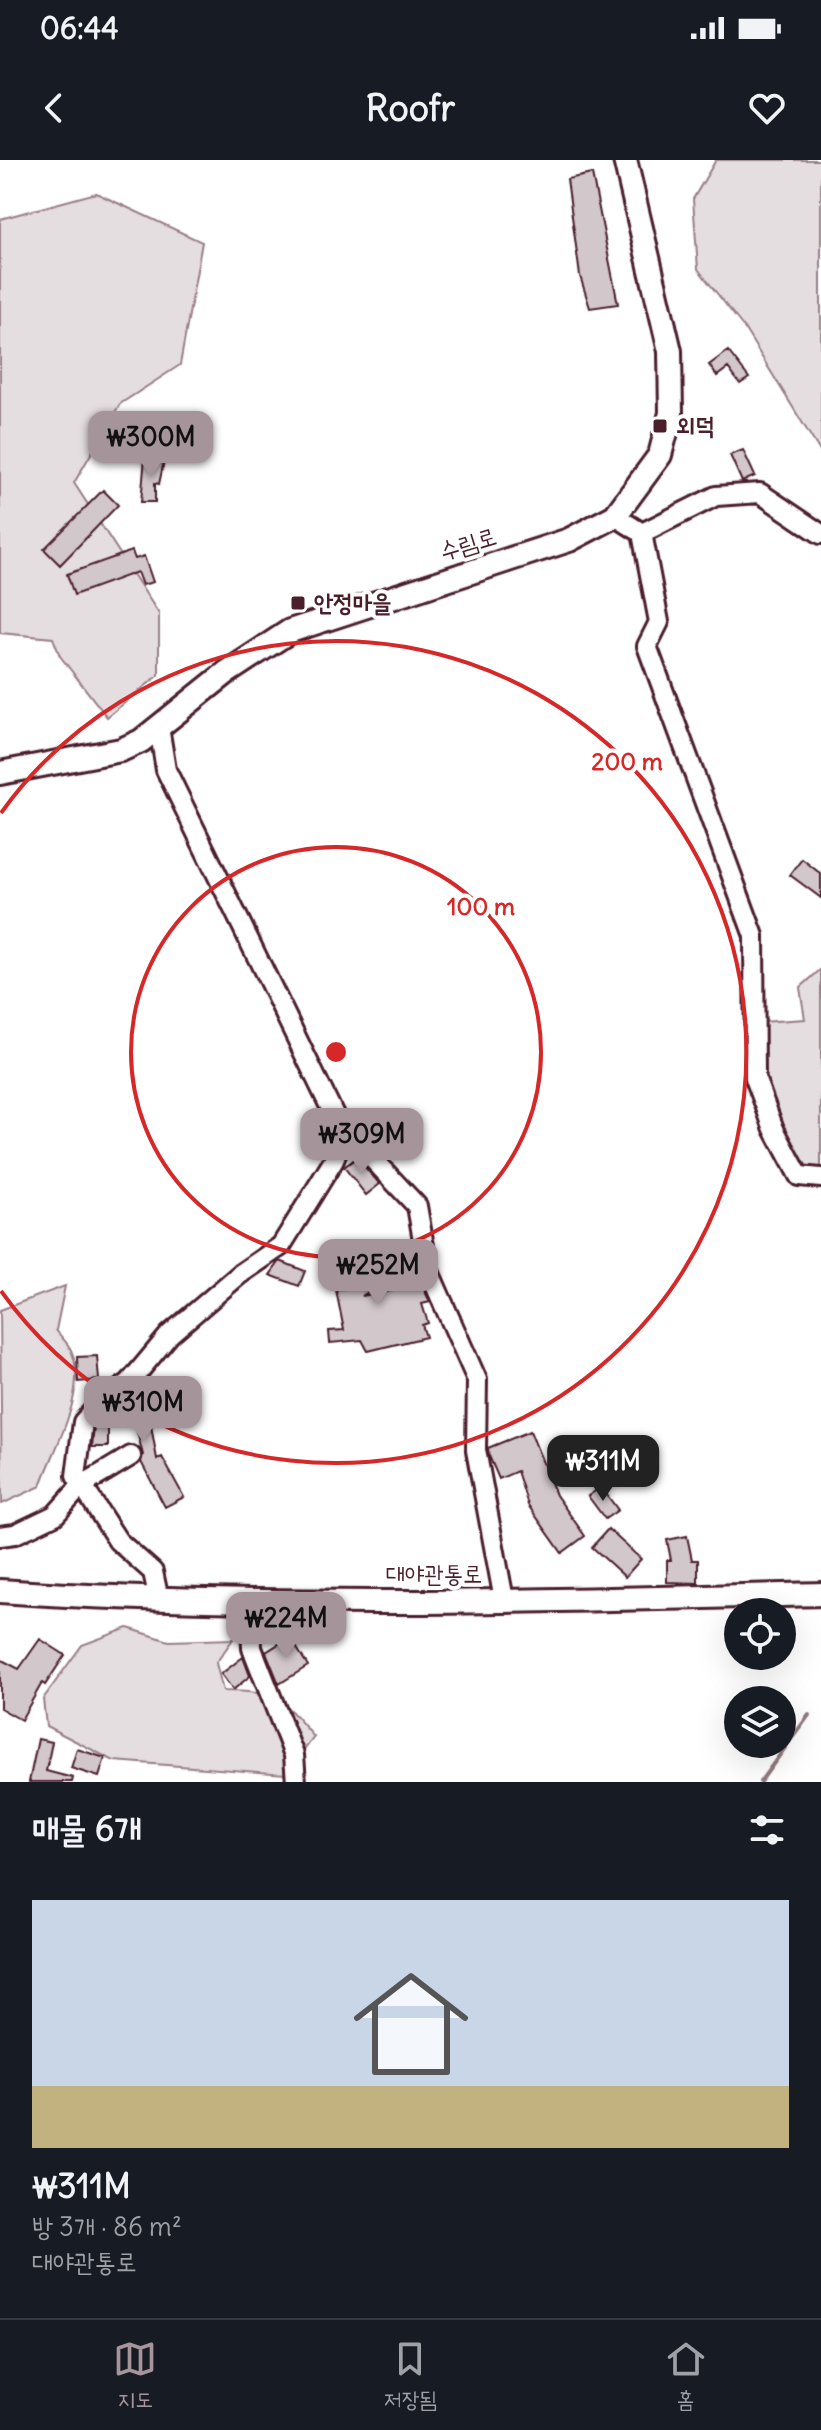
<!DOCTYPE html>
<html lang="ko">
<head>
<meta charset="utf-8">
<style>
	:root { --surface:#171b24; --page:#20242c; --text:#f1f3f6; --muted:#9ea1a6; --line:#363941; --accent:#a6949b }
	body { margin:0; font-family:Delius,"Poor Story",sans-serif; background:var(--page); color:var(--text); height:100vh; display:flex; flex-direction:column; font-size:30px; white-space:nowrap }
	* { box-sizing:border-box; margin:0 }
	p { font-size:26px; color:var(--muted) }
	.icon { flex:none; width:44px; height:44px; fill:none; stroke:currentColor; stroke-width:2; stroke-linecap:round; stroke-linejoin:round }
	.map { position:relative; height:1622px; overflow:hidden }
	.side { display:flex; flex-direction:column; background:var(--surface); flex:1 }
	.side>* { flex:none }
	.buttons { position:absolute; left:724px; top:1438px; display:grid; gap:16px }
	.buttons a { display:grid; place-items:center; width:72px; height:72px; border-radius:50%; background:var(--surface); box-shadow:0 8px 32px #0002; font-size:40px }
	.price { position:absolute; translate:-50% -68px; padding:0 18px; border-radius:16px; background:var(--accent); color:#111; font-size:26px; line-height:52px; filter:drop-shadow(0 2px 4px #0008) }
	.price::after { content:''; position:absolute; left:50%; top:48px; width:24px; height:18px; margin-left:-12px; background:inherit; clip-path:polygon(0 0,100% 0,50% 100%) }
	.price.on { background:#222; color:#fff }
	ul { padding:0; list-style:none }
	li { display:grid; align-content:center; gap:16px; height:424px; padding:0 32px }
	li+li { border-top:2px solid var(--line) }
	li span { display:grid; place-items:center; height:248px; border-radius:0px; color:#555 }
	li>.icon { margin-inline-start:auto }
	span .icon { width:144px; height:144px; fill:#fffc; stroke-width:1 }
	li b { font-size:34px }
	h2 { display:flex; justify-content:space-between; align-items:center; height:96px; padding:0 32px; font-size:34px }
	.status { display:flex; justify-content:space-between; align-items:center; height:56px; padding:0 40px; background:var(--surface); direction:ltr }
	.status svg { height:22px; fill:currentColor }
	header { display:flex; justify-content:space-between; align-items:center; height:104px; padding:0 32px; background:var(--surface); font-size:36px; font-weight:800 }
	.tabs { display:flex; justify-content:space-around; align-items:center; height:112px; border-top:2px solid var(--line); background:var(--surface); font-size:22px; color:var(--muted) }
	.tabs a { display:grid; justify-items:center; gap:4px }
	.tabs .on { color:var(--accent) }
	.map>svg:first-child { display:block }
	.green { fill:#e5dee0; stroke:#987e86; stroke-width:2 }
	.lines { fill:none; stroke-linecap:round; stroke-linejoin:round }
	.stream { stroke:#91787e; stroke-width:4 }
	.building { fill:#d2c7cb; stroke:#4a1f2b; stroke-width:2 }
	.minor-casing { stroke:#4a1f2b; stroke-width:24 }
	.major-casing { stroke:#4a1f2b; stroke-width:28 }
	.minor { stroke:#fff; stroke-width:18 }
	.major { stroke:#fff; stroke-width:22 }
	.ring { fill:none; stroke:#d62828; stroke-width:4 }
	.poi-dot { fill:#4a1f2b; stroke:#fff; stroke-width:3 }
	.labels { text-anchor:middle; stroke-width:8; stroke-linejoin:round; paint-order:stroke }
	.poi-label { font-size:24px; font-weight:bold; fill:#4a1f2b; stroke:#fff; text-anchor:start }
	.street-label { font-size:24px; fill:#4a1f2b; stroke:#fff }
	.centre { fill:#d62828; stroke:#fff; stroke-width:4 }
	.ring-label { font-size:24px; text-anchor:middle; font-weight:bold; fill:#d62828; stroke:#fff; stroke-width:8; stroke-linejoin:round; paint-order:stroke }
</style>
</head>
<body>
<div class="status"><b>06:44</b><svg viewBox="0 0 49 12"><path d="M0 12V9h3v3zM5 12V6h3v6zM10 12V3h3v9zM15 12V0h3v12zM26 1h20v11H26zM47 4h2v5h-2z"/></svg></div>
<header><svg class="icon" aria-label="back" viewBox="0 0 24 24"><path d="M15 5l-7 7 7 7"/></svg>Roofr<svg class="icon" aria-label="heart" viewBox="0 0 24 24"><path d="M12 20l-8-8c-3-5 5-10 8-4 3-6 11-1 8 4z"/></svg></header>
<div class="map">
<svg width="821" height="1622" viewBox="0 0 821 1622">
	<rect width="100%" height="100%" fill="#fff"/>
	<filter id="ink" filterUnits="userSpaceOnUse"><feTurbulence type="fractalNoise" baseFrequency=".0125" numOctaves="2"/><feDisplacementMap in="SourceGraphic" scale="16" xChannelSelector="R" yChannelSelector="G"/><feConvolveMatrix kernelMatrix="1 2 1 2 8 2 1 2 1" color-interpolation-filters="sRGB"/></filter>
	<g filter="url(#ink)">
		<path class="green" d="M716,0h105v293l-77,-125 -46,-59 -5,-70z
			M96,33l106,49 -22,123 -60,39 -46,79 85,131v61l-52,42 -47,-61 -7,-18 -53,-5v-414z
			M821,809v202l-23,-7 -36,-83 -1,-59 44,-3 -5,-31z
			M65,1126l-9,44c4,6 12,13 15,20 18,41 -17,98 -30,136l-39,18 -2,-194z
			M128,1468l41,13 64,-2 -17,24 7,28c53,0 58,7 91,46l-28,37 -172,-13 -68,-35 -3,-27 39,-54z"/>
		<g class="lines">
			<path class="stream" d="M760,1622l49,-67"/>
		</g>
		<path class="building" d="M592,14l26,130 -28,4 -10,-32 -13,-97z
			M728,191l21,27 -9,6 -12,-16 -11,8 -8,-11z
			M743,290l12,26 -13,6 -12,-27z
			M145,297l19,4 -5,23 -4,-1v19h-14z
			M103,330l15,15 -58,60 -16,-16z
			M132,391l3,8 9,-3 9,26 -11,3 -5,-13 -63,23 -7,-21z
			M802,699l19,15v24l-31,-23z
			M356,998l24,26 -14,11 -22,-28z
			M382,1093l14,20 -34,23 60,-11 8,17 -8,2 6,19 -6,2 4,12 -58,14 -6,-11 -32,3 -1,-12 15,-1 -8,-40 10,-2 -1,-25 18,-1 -6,-6z
			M280,1101l25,10 -6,15 -29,-11z
			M97,1196l2,24 -21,2 -1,-25z
			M150,1226l3,34h-3l7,39 5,-2 22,40 -19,10 -24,-45 2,-7 -13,-51 -22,17v26h-16l2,-20 15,-16 33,-24z
			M530,1271l26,64 29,41 -23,17 -34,-48 -11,-34 -18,8 -10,-23 -1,-8z
			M601,1327l17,23 -13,9 -17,-23z
			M608,1369l33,30 -16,18 -33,-30z
			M687,1376l5,24h6v23l-31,-1v-22h4l-4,-20z
			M290,1477l18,29 -29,18 -13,-32z
			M40,1479l25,16 -20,30 -3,-2 -21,37 -21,-12v-49l19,10z
			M243,1497l7,19 -17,14 -12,-16z
			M38,1579l14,3 -6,29 27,7 -1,4h-43z
			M77,1589l28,9 -6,19 -28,-9z"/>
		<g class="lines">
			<g class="minor-casing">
				<path id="minor" d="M615,356l27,17 17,89 -12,24 107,290 1,142 19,51 25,47 22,2
					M642,373l74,-37 44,-3 61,41
					M159,567l7,43 171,351 80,85 11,63 49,111 -1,70 28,150
					M0,1376l15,-2 40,-19 26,-29 50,-30
					M159,1440l-6,-28 -35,-31 -42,-65 7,-54 18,-20 28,-19 41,-49 70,-60 41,-28 53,-86 10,-31
					M250,1441l2,47 42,107 2,27"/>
			</g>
			<g class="major-casing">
				<path id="major" d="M0,613l121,-23 20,-9 85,-68 64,-42 279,-91 46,-24 45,-61 11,-42 -1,-62 -45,-191
					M0,1431c273,18 548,10 821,3"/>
			</g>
			<use href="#minor" class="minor"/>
			<use href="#major" class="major"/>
		</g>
	</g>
	<g class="ring">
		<circle cx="336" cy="892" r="205"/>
		<path d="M1 653A411 411 0 1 1 1 1131"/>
	</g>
	<g class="poi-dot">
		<rect x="652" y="258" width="16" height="16" rx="4"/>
		<rect x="290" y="435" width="16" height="16" rx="4"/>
	</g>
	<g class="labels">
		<g class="poi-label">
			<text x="676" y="274">외덕</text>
			<text x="314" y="451">안정마을</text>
		</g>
		<g class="street-label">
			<text transform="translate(468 384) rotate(-17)" y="8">수림로</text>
			<text x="434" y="1422">대야관통로</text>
		</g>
	</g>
	<circle cx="336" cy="892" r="12" class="centre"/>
	<g class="ring-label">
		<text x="627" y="610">200 m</text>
		<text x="481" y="755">100 m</text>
	</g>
</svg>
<div class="buttons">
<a><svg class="icon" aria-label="locate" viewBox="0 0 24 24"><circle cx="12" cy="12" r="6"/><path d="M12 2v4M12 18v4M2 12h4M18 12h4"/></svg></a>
<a><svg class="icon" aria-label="layers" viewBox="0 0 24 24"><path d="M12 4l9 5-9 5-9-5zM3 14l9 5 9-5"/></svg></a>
</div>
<b class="price" style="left:151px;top:319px">₩300M</b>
<b class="price" style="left:362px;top:1016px">₩309M</b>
<b class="price" style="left:378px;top:1147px">₩252M</b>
<b class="price" style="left:143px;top:1284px">₩310M</b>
<b class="price on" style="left:603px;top:1343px">₩311M</b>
<b class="price" style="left:286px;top:1500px">₩224M</b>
</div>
<section class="side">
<h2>매물 6개<svg class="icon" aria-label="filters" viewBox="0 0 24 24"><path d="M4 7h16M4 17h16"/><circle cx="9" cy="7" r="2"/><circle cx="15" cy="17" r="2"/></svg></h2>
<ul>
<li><span style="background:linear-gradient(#c9d6e8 75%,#c2b280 0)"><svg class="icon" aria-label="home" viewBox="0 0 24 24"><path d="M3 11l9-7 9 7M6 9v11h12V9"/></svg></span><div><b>₩311M</b><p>방 3개 · 86 m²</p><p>대야관통로</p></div></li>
</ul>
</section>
<nav class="tabs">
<a class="on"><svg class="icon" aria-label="map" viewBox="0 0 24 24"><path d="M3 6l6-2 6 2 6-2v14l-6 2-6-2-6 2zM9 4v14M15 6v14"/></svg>지도</a>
<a><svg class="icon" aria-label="saved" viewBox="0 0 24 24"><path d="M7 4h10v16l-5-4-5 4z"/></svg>저장됨</a>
<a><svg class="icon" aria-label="home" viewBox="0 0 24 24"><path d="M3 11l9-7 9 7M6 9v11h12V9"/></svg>홈</a>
</nav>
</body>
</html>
